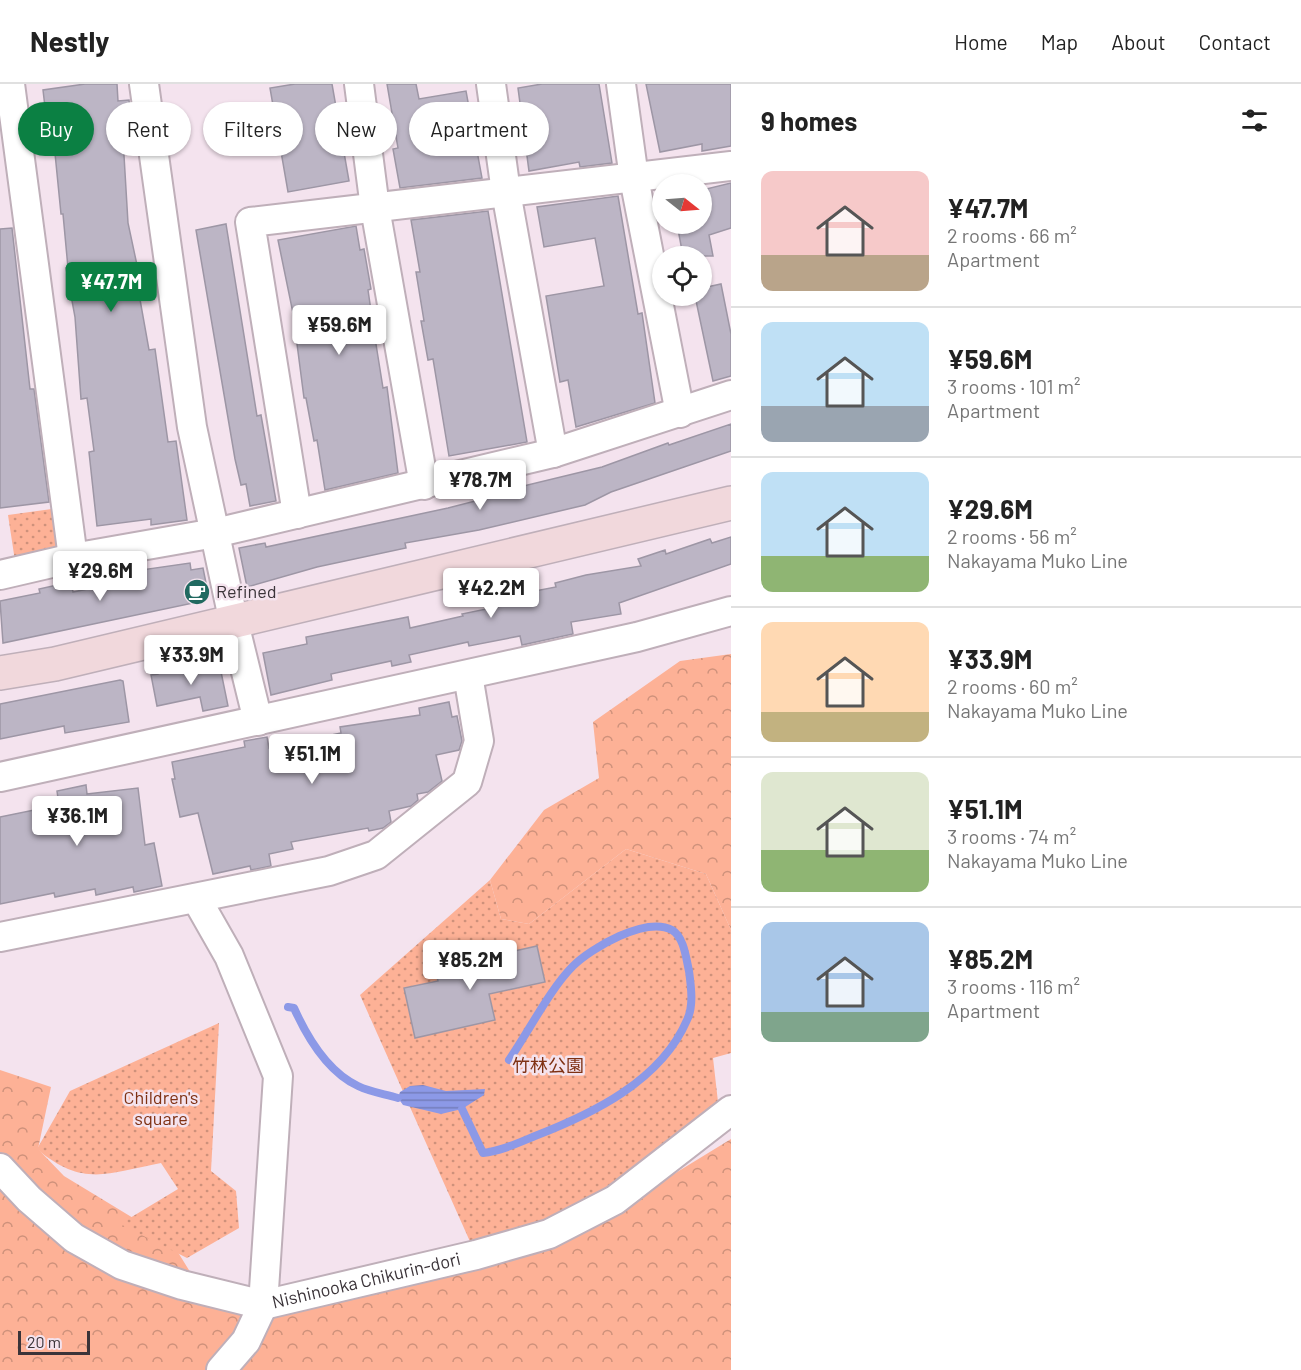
<!DOCTYPE html>
<html lang="en">
<head>
<meta charset="utf-8">
<style>
	:root { --surface:#fff; --page:#f6f6f6; --text:#222; --muted:#767676; --line:#e0e0e0; --accent:#0b8043 }
	body { margin:0; font-family:Barlow,"Noto Sans JP",sans-serif; background:var(--page); color:var(--text); height:100vh; display:flex; flex-direction:column; font-size:22px; white-space:nowrap }
	* { box-sizing:border-box; margin:0 }
	p { font-size:20px; color:var(--muted) }
	.icon { flex:none; width:33px; height:33px; fill:none; stroke:currentColor; stroke-width:2; stroke-linecap:round; stroke-linejoin:round }
	.map { position:relative; flex:1; overflow:hidden }
	.drawer { display:flex; flex-direction:column; background:var(--surface); width:570px }
	.drawer>* { flex:none }
	.top-card { position:absolute; left:18px; top:18px; width:570px; height:54px; display:flex; gap:12px }
	.needle { width:39px; rotate:107deg }
	.controls { position:absolute; left:652px; top:90px; display:grid; gap:12px }
	.controls a { display:grid; place-items:center; width:60px; height:60px; border-radius:50%; background:var(--surface); box-shadow:0 2px 4px #0004; font-size:30px }
	.scale { position:absolute; left:18px; bottom:15px; width:72px; box-sizing:border-box; padding-left:6px; border:3px solid #3b3439; border-top:0; font-size:16px; line-height:21px; white-space:nowrap; color:#3b3439; -webkit-text-stroke:4px #f4e3ee; paint-order:stroke }
	.price { position:absolute; translate:-50% -51px; padding:0 14px; border-radius:6px; background:#fff; color:#222; font-size:20px; line-height:39px; filter:drop-shadow(0 2px 3px #0008) }
	.price::after { content:''; position:absolute; left:50%; top:36px; width:18px; height:14px; margin-left:-9px; background:inherit; clip-path:polygon(0 0,100% 0,50% 100%) }
	.price.on { background:var(--accent); color:#fff }
	ul { padding:0; list-style:none }
	li { display:flex; align-items:center; gap:18px; height:150px; padding:0 30px }
	li+li { border-top:2px solid var(--line) }
	li span { display:grid; place-items:center; flex:none; width:168px; height:120px; border-radius:12px; color:#555 }
	li>.icon { margin-inline-start:auto }
	span .icon { width:72px; height:72px; fill:#fffc; stroke-width:1 }
	li b { font-size:26px }
	h2 { display:flex; justify-content:space-between; align-items:center; height:72px; padding:0 30px; font-size:26px }
	.tag { padding:0 21px; border-radius:27px; background:var(--surface); box-shadow:0 2px 4px #0004; font-size:21px; line-height:54px }
	.tag.on { background:var(--accent); color:#fff }
	header { display:flex; align-items:center; gap:36px; box-sizing:border-box; height:84px; padding:0 30px; background:var(--surface); border-bottom:2px solid var(--line) }
	header strong { font-size:28px }
	nav { display:flex; gap:33px; margin-inline-start:auto; font-size:21px }
	main { display:flex; flex:1; min-height:0 }
	.map>svg:first-child { display:block }
	.forest { fill:url(#forest-crowns) }
	.park { fill:url(#park-dots) }
	.water { fill:url(#water-rules) }
	.lines { fill:none; stroke-linecap:round; stroke-linejoin:round }
	.stream { stroke:#8c99e7; stroke-width:8 }
	.building { fill:#bcb5c5; stroke:#9d96a5; stroke-width:1.5 }
	.minor-casing { stroke:#bfafb9; stroke-width:32 }
	.secondary-casing { stroke:#bfafb9; stroke-width:36 }
	.minor { stroke:#fff; stroke-width:28 }
	.secondary { stroke:#f1d8dc; stroke-width:33 }
	.labels { text-anchor:middle; stroke-width:5; stroke-linejoin:round; paint-order:stroke }
	.poi-label { font-size:18px; fill:#3b3439; stroke:#f4e3ee; text-anchor:start }
	.park-label { font-size:18px; fill:#7f3113; stroke:#f4e3ee }
	.street-label { font-size:18px; fill:#3b3439; stroke:#f4e3ee }
</style>
</head>
<body>
<header>
<strong>Nestly</strong>
<nav><a>Home</a><a>Map</a><a>About</a><a>Contact</a></nav>
</header>
<main>
<div class="map">
<svg width="731" height="1286" viewBox="0 0 731 1286">
	<defs>
		<pattern id="forest-crowns" width="20" height="18" patternUnits="userSpaceOnUse" patternTransform="scale(1.5)"><rect width="20" height="18" fill="#fdb196"/><path d="M2 6a3 3 0 1 1 6 0M12 15a3 3 0 1 1 6 0" fill="none" stroke="#ce917b"/></pattern>
		<pattern id="park-dots" width="8" height="8" patternUnits="userSpaceOnUse" patternTransform="scale(1.5)"><rect width="8" height="8" fill="#fdb196"/><path d="M2 2h.1M6 6h.1" fill="none" stroke="#ce917b" stroke-width="1.8" stroke-linecap="round"/></pattern>
		<pattern id="water-rules" width="6" height="5" patternUnits="userSpaceOnUse" patternTransform="scale(1.5)"><rect width="6" height="5" fill="#8c99e7"/><path d="M0 2.5h6" fill="none" stroke="#747ebc"/></pattern>
	</defs>
	<rect width="100%" height="100%" fill="#f4e3ee"/>
	<path class="forest" d="M731,570v276l-25,-56 -80,-25 -97,75 -28,-5 -11,-39 54,-70 55,-32 -6,-56 87,-61z
		M0,986l51,17 -13,62 26,27 107,65 42,68 116,-7 291,-95 111,-68v231h-731z"/>
	<path class="park" d="M59,424l7,44 -51,9 -7,-46z
		M626,765l80,25 25,56v123l-18,5 5,44 -103,98 -139,55 -116,-260 130,-115 11,39 28,5z
		M219,939l-8,148 25,20 3,37 -52,30 -67,-34 58,-35 -17,-26c-53,10 -78,25 -124,-14l33,-58z"/>
	<path class="water" d="M423,1001l23,6 39,-2 -1,6 -22,14 -21,5 -38,-9 -5,-7 2,-6 10,-6z"/>
	<g class="lines">
		<path class="stream" d="M288,923l6,1c13,29 34,64 64,78 12,6 27,8 40,12
			M462,1025l21,44c18,-2 35,-10 52,-17 57,-22 126,-55 152,-116 7,-14 4,-34 2,-49 -3,-13 -5,-34 -17,-41 -26,-14 -81,18 -99,36 -23,23 -44,65 -64,94"/>
	</g>
	<path class="building" d="M85,0h32l1,17 11,-1 2,21 -9,1 6,101 9,42 10,-2 5,29 -13,2 10,56 6,-1 13,93 8,-1 11,79 -36,5v-6l-54,7 -8,-74 5,-1 -7,-53 -6,1 -6,-82 -9,-49h2l-5,-54h-2l-9,-91 -5,1 -4,-34z
		M295,0h37l17,97 -61,11 -18,-104z
		M387,0h29l3,15 47,-8 16,87 -82,10 -7,-39 5,-1z
		M542,0h57l13,79 -32,4 -1,-5 -50,9 -11,-83z
		M646,0h85v62l-29,5v-7l-42,8z
		M731,99v45l-22,7 4,21h-30l-6,-32h25v-34z
		M618,112l20,118 4,-1 13,90 -79,24 -8,-47 -8,2 -14,-86 58,-10 -9,-48 -51,9 -7,-40z
		M488,127l39,231 -78,14 -16,-97 -5,1 -7,-39h3l-8,-49h4l-9,-52z
		M226,140l31,192 4,-1 15,86 -26,5 -4,-22 -5,1 -6,-26 -39,-229z
		M356,142l4,24 4,-1 7,40 -3,1 7,48 8,50 4,-1 11,86 -73,17 -8,-50 -3,1 -8,-43h-2l-11,-85 -15,-73z
		M12,144l18,161h4l15,113 -49,6v-279z
		M721,200l10,50v42l-18,5 -18,-85h7v-8z
		M731,340v27l-120,41 -26,13 -106,25 -74,13 1,5 -89,19 -70,20 -8,-39 26,-5 1,4 182,-39 47,-12v-3l107,-26 66,-24 1,2z
		M731,453v27l-112,39 2,11 -50,8 2,12 -51,11 -2,-9 -51,10 -1,-4 -59,13 2,7 -19,4 -1,-5 -60,13 1,6 -61,15 -8,-42 44,-9 -1,-7 102,-20 2,11 53,-12 -1,-2 44,-9 -2,-8 52,-10 -1,-4 31,-8 55,-9 -3,-7 27,-9 1,4 44,-15 2,4z
		M190,479l1,7 12,-2 4,20 -12,2 3,12 -195,41 -3,-42 40,-8 -1,-4 32,-7 2,10 63,-13 -2,-8z
		M219,578l9,44 -25,5 -3,-14 -43,9 -6,-31 7,-1v-3l29,-6 1,4z
		M120,596l3,1 6,41 -64,11 -1,-7 -64,13v-35z
		M449,618l3,15 5,-1 5,25 -3,9 -23,5 6,26 -14,11 -11,2 1,6 -7,6 -22,5 2,11 -8,6 -14,3 -1,-3 -77,14 2,7 -24,5 2,12 -20,4 -1,-4 -37,8 -15,-61 -18,4 -8,-38h3l-3,-17 73,-15 -1,-6 23,-4 2,11 72,-15 -1,-6 80,-12 -1,-7z
		M86,701l1,9 51,-6 7,57 9,-2 8,43 -28,6 -1,-5 -37,8 -1,-6 -40,8 -1,-4 -54,11v-87l59,-12 -2,-14z
		M537,862l8,36 -56,12 6,26 -80,18 -11,-50 34,-7 -3,-12z"/>
	<g class="lines">
		<g class="minor-casing">
			<g id="minor">
				<path d="M10,0l63,474"/>
				<path d="M144,0l48,343 42,196 24,98"/>
				<path d="M359,0l16,124 49,277"/>
				<path d="M491,0l15,108 47,261"/>
				<path d="M621,0l13,94 46,235"/>
				<path d="M297,430l-47,-292 481,-56"/>
				<path d="M0,491l73,-17 142,-25 338,-80 178,-58"/>
				<path d="M0,693l637,-140 94,-26"/>
				<path d="M196,814l33,58 49,120 -15,229 -17,36 -25,29"/>
				<path d="M0,853l329,-66 47,-16 91,-73 12,-41 -11,-66"/>
				<path id="s1" d="M0,1084l29,31 45,39 48,27 60,20 81,20 213,-50 73,-21 66,-34 116,-90"/>
			</g>
		</g>
		<g class="secondary-casing">
			<path id="secondary" d="M0,589l55,-9 676,-161"/>
		</g>
		<use href="#minor" class="minor"/>
		<use href="#secondary" class="secondary"/>
	</g>
	<defs>
		<g id="cafe-disc" transform="scale(1.35)"><circle r="9.5" fill="#206960" stroke="#f4e3ee"/><path d="M-5.5-4.5H6V0H3Q3 3.5 0 3.5H-2.5Q-5.5 3.5-5.5 0ZM3-3.2v2h1.7v-2ZM-6 4.5H4V6H-6Z" fill="#fff"/></g>
	</defs>
	<g fill-rule="evenodd">
		<use href="#cafe-disc" x="197" y="508"/>
	</g>
	<g class="labels">
		<g class="poi-label">
			<text x="216" y="514">Refined</text>
		</g>
		<g class="park-label">
			<text x="548" y="988">竹林公園</text>
			<text x="161" y="1020">Children's<tspan x="161" dy="21">square</tspan></text>
		</g>
		<g class="street-label">
			<text dy="6" stroke="none"><textPath href="#s1" startOffset="410">Nishinooka Chikurin-dori</textPath></text>
		</g>
	</g>
</svg>
<div class="controls">
<a><svg class="needle" viewBox="-14 -14 28 28"><path d="M0-13l5 13h-10z" fill="#e53935"/><path d="M0 13l5-13h-10z" fill="#767676"/></svg></a>
<a><svg class="icon" aria-label="locate" viewBox="0 0 24 24"><circle cx="12" cy="12" r="6"/><path d="M12 2v4M12 18v4M2 12h4M18 12h4"/></svg></a>
</div>
<div class="scale">20 m</div>
<b class="price on" style="left:111px;top:229px">¥47.7M</b>
<b class="price" style="left:339px;top:272px">¥59.6M</b>
<b class="price" style="left:480px;top:427px">¥78.7M</b>
<b class="price" style="left:100px;top:518px">¥29.6M</b>
<b class="price" style="left:491px;top:535px">¥42.2M</b>
<b class="price" style="left:191px;top:602px">¥33.9M</b>
<b class="price" style="left:312px;top:701px">¥51.1M</b>
<b class="price" style="left:77px;top:763px">¥36.1M</b>
<b class="price" style="left:470px;top:907px">¥85.2M</b>
<div class="top-card">
<a class="tag on">Buy</a>
<a class="tag">Rent</a>
<a class="tag">Filters</a>
<a class="tag">New</a>
<a class="tag">Apartment</a>
</div>
</div>
<section class="drawer">
<h2>9 homes<svg class="icon" aria-label="filters" viewBox="0 0 24 24"><path d="M4 7h16M4 17h16"/><circle cx="9" cy="7" r="2"/><circle cx="15" cy="17" r="2"/></svg></h2>
<ul>
<li><span style="background:linear-gradient(#f6c9c9 70%,#b9a48a 0)"><svg class="icon" aria-label="home" viewBox="0 0 24 24"><path d="M3 11l9-7 9 7M6 9v11h12V9"/></svg></span><div><b>¥47.7M</b><p>2 rooms · 66 m²</p><p>Apartment</p></div></li>
<li><span style="background:linear-gradient(#bfe0f5 70%,#9aa5b1 0)"><svg class="icon" aria-label="home" viewBox="0 0 24 24"><path d="M3 11l9-7 9 7M6 9v11h12V9"/></svg></span><div><b>¥59.6M</b><p>3 rooms · 101 m²</p><p>Apartment</p></div></li>
<li><span style="background:linear-gradient(#bfe0f5 70%,#8fb573 0)"><svg class="icon" aria-label="home" viewBox="0 0 24 24"><path d="M3 11l9-7 9 7M6 9v11h12V9"/></svg></span><div><b>¥29.6M</b><p>2 rooms · 56 m²</p><p>Nakayama Muko Line</p></div></li>
<li><span style="background:linear-gradient(#ffd9b3 75%,#c2b280 0)"><svg class="icon" aria-label="home" viewBox="0 0 24 24"><path d="M3 11l9-7 9 7M6 9v11h12V9"/></svg></span><div><b>¥33.9M</b><p>2 rooms · 60 m²</p><p>Nakayama Muko Line</p></div></li>
<li><span style="background:linear-gradient(#dfe7d0 65%,#8fb573 0)"><svg class="icon" aria-label="home" viewBox="0 0 24 24"><path d="M3 11l9-7 9 7M6 9v11h12V9"/></svg></span><div><b>¥51.1M</b><p>3 rooms · 74 m²</p><p>Nakayama Muko Line</p></div></li>
<li><span style="background:linear-gradient(#a9c7e8 75%,#7fa58c 0)"><svg class="icon" aria-label="home" viewBox="0 0 24 24"><path d="M3 11l9-7 9 7M6 9v11h12V9"/></svg></span><div><b>¥85.2M</b><p>3 rooms · 116 m²</p><p>Apartment</p></div></li>
</ul>
</section>
</main>
</body>
</html>
